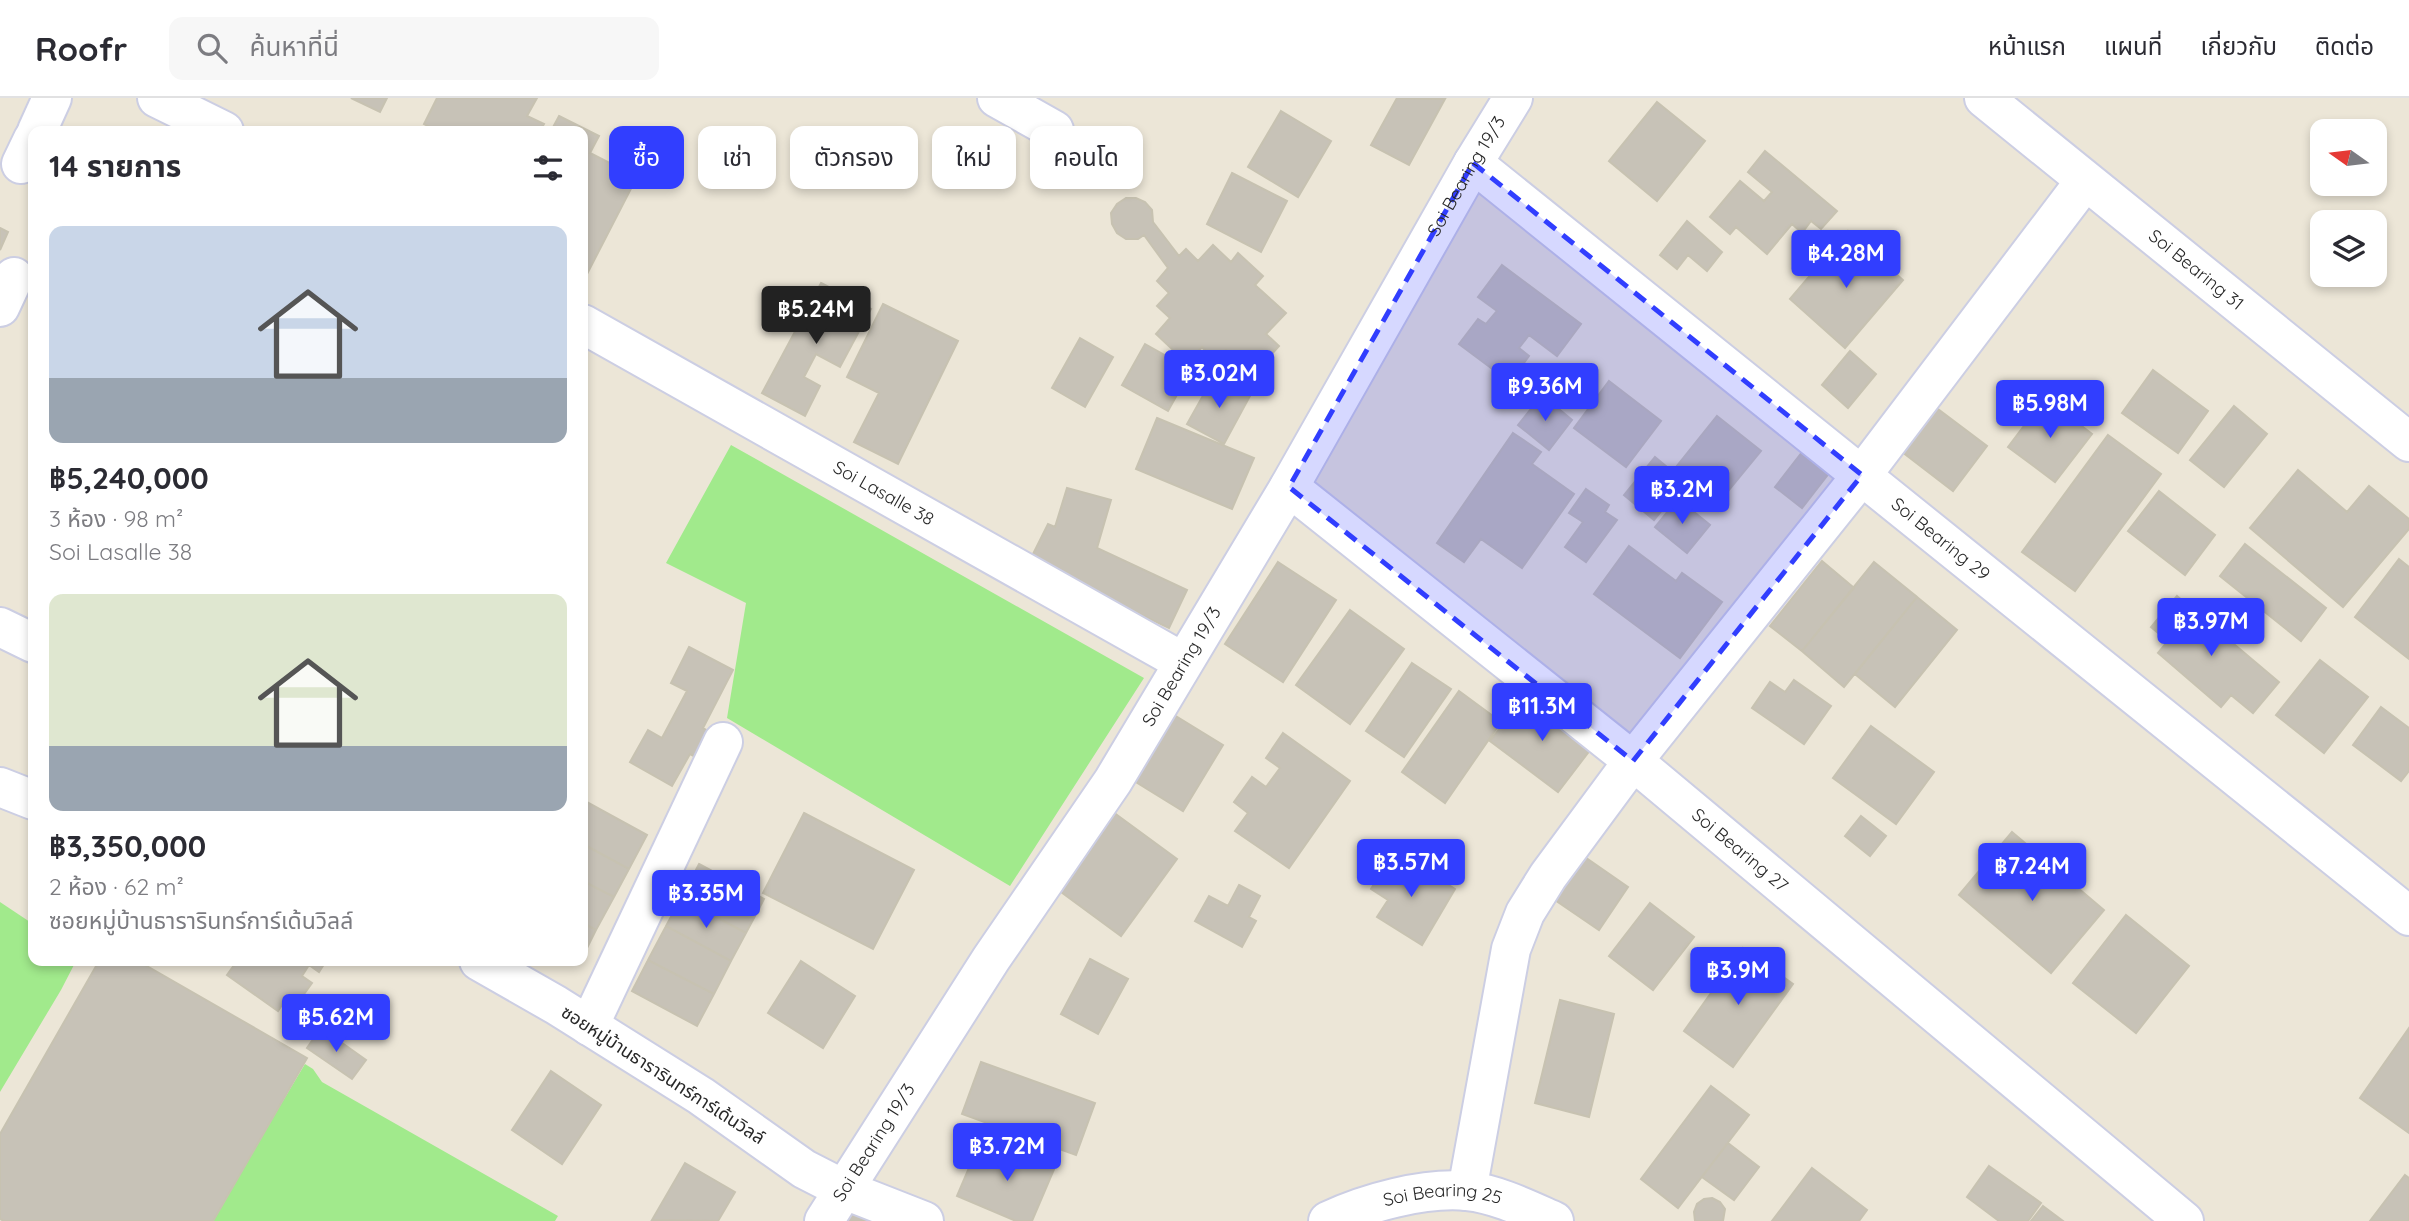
<!DOCTYPE html>
<html lang="th">
<head>
<meta charset="utf-8">
<style>
	:root { --surface:#fff; --page:#f7f7f7; --text:#2b2b33; --muted:#7c7c81; --line:#e1e1e2; --accent:#313eff }
	body { margin:0; font-family:Quicksand,"Noto Sans Thai",sans-serif; background:var(--page); color:var(--text); height:100vh; display:flex; flex-direction:column; font-size:26px; white-space:nowrap }
	* { box-sizing:border-box; margin:0 }
	p { font-size:23px; color:var(--muted) }
	.icon { flex:none; width:38px; height:38px; fill:none; stroke:currentColor; stroke-width:2; stroke-linecap:round; stroke-linejoin:round }
	.map { position:relative; flex:1; overflow:hidden }
	.drawer { position:absolute; left:28px; top:28px; width:560px; height:840px; display:flex; flex-direction:column; background:var(--surface); border-radius:14px; box-shadow:0 4px 10px #0003 }
	.drawer>* { flex:none }
	.top-card { position:absolute; left:609px; top:28px; width:665px; height:63px; display:flex; gap:14px }
	.needle { width:46px; rotate:284deg }
	.buttons { position:absolute; left:2310px; top:21px; display:grid; gap:14px }
	.buttons a { display:grid; place-items:center; width:77px; height:77px; border-radius:14px; background:var(--surface); box-shadow:0 4px 10px #0003; font-size:35px }
	.price { position:absolute; translate:-50% -60px; padding:0 16px; border-radius:7px; background:var(--accent); color:#fff; font-size:23px; line-height:46px; filter:drop-shadow(0 2px 4px #0008) }
	.price::after { content:''; position:absolute; left:50%; top:42px; width:21px; height:16px; margin-left:-10px; background:inherit; clip-path:polygon(0 0,100% 0,50% 100%) }
	.price.on { background:#222; color:#fff }
	ul { padding:0; list-style:none }
	li { display:grid; align-content:center; gap:14px; height:371px; padding:0 21px }
	li span { display:grid; place-items:center; height:217px; border-radius:14px; color:#555 }
	li>.icon { margin-inline-start:auto }
	span .icon { width:126px; height:126px; fill:#fffc; stroke-width:1 }
	li b { font-size:30px }
	h2 { display:flex; justify-content:space-between; align-items:center; height:84px; padding:0 21px; font-size:30px }
	.pill { padding:0 24px; border-radius:14px; background:var(--surface); box-shadow:0 4px 10px #0003; font-size:24px; line-height:63px }
	.pill.on { background:var(--accent); color:#fff }
	header { display:flex; align-items:center; gap:42px; box-sizing:border-box; height:98px; padding:0 35px; background:var(--surface); border-bottom:2px solid var(--line) }
	header strong { font-size:33px }
	nav { display:flex; gap:38px; margin-inline-start:auto; font-size:24px }
	.search { width:490px; height:63px; background:var(--page); display:flex; align-items:center; gap:18px; box-sizing:border-box; padding:0 24px; border-radius:14px; color:var(--muted); font-size:26px }
	.map>svg:first-child { display:block }
	.green { fill:#a1ea8c }
	.building { fill:#c7c2b7; stroke:#c7c2b1; stroke-width:2 }
	.lines { fill:none; stroke-linecap:round; stroke-linejoin:round }
	.minor-casing { stroke:#cccee3; stroke-width:42 }
	.minor { stroke:#fff; stroke-width:38 }
	.marked { fill:#313eff; fill-opacity:0.2; stroke:#313eff; stroke-width:5; stroke-dasharray:14 9; stroke-linejoin:round }
	.labels { text-anchor:middle; stroke-width:7; stroke-linejoin:round; paint-order:stroke }
	.street-label { font-size:18px; fill:#282828; stroke:#fff }
</style>
</head>
<body>
<header>
<strong>Roofr</strong>
<div class="search"><svg class="icon" aria-label="search" viewBox="0 0 24 24"><circle cx="10" cy="10" r="6"/><path d="M15 15l6 6"/></svg>ค้นหาที่นี่</div>
<nav><a>หน้าแรก</a><a>แผนที่</a><a>เกี่ยวกับ</a><a>ติดต่อ</a></nav>
</header>
<div class="map">
<svg width="2409" height="1123" viewBox="0 0 2409 1123">
	<rect width="100%" height="100%" fill="#ece6d7"/>
	<path class="green" d="M731,347l413,233 -134,208 -283,-168 19,-115 -80,-40z
		M0,804l33,22v37h43l-15,29 -61,102z
		M305,966l8,5 9,13 236,134 -3,5h-344z"/>
	<path class="building" d="M351,0h36l-7,14z
		M437,0h100l-10,18 17,8 -4,7h-102l-14,-7z
		M1397,0l48,1 -36,66 -38,-20z
		M1657,4l48,39 -48,60 -48,-40z
		M1281,13l50,30 -33,56 -50,-30z
		M559,18l40,20 -9,17 47,24 -52,101 -2,-1v-146h-32z
		M1765,53l72,60 -16,18 -10,-8 -9,12 -10,-9 -25,30 -31,-27 -6,7 -20,-17 30,-36 24,20 8,-9 -24,-20z
		M1232,75l55,28 -26,51 -54,-28z
		M1126,100h10l9,4 7,8 1,12 26,34 7,-7 12,12 15,-16 18,17 7,-9 25,23 -8,9 31,28 -20,21 13,12 -26,29 -27,-25 -11,11 -13,-14 -15,16 -31,-29 14,-16 -13,-12 12,-13 -12,-12 11,-13 -24,-33 -6,4h-12l-9,-6 -5,-9 -1,-11 6,-9z
		M1687,123l35,31 -15,19 -19,-16 -11,14 -17,-14z
		M0,130l8,4 -8,18z
		M1848,133l55,49 -58,68 -55,-49z
		M1502,167l79,59 -24,32 -28,-21 -10,13 10,8 -19,26 -51,-38 19,-25 8,5 11,-13 -19,-14z
		M821,185l50,26 -31,58 -24,-13 -12,23 16,9 -15,30 -43,-23z
		M883,206l75,37 -60,123 -44,-22 25,-49 -32,-16z
		M1080,240l33,19 -28,50 -33,-19z
		M1145,246l46,26 -23,41 -46,-26z
		M1850,253l26,23 -28,34 -26,-23z
		M2153,272l55,41 -30,42 -56,-40z
		M1214,278l36,20 -26,48 -37,-20z
		M1609,283l52,40 -35,46 -52,-39z
		M1542,297l30,25 -23,30 -31,-25z
		M2045,300l47,36 -37,48 -47,-35z
		M1930,305l57,43 -34,45 -56,-43z
		M2234,308l33,28 -43,53 -34,-27z
		M1717,318l44,35 -42,51 -43,-35z
		M1157,320l97,40 -22,51 -96,-40z
		M1513,335l28,19 -9,12 42,30 -52,74 -41,-29 -17,23 -27,-19z
		M2108,337l53,39 -86,117 -53,-39z
		M1803,353l27,21 -28,36 -27,-21z
		M1655,359l30,25 -31,38 -30,-25z
		M2298,372l49,42 22,-26 40,33v10l-66,78 -93,-79z
		M1067,390l44,12 -14,48 90,42 -18,38 -140,-66 19,-38 7,3z
		M1586,391l23,16 -4,7 12,8 -31,42 -21,-15 18,-25 -14,-9z
		M2159,393l56,44 -30,40 -57,-44z
		M1678,401l32,26 -23,28 -32,-26z
		M2245,446l81,64 -25,33 -81,-65z
		M1629,448l47,35 6,-8 40,29 -42,56 -86,-64z
		M2399,461l10,8v92l-54,-42z
		M1822,463l32,27 -52,63 -32,-25z
		M1278,464l58,38 -53,82 -58,-38z
		M1874,464l43,35 -73,90 -42,-36z
		M2177,498l102,86 -26,31 -22,-18 -10,12 -63,-54 10,-12 -17,-14z
		M1917,499l40,33 -62,77 -40,-33z
		M1350,512l54,39 -54,75 -54,-39z
		M689,549l44,23 -30,58 17,10 -13,25 -17,-9 -18,32 -42,-24 18,-32 14,8 25,-47 -16,-8z
		M2320,562l48,37 -44,56 -48,-38z
		M1412,565l39,26 -47,68 -38,-26z
		M1794,582l37,26 -27,38 -52,-36 18,-26 15,10z
		M1459,593l42,31 -56,81 -43,-31z
		M1526,595l68,52 -36,47 -68,-51z
		M2381,609l28,21v43l-8,10 -48,-36z
		M1166,612l57,35 -40,66 -57,-35z
		M1871,628l63,46 -38,52 -63,-46z
		M1283,635l67,48 -61,87 -54,-37 13,-18 -14,-11 18,-25 14,10 14,-19 -14,-10z
		M583,702l64,35 -18,34 -46,-25z
		M1113,714l64,47 -56,77 -64,-47z
		M804,715l110,57 -41,79 -110,-56z
		M1861,718l25,20 -16,20 -25,-20z
		M2012,734l92,78 -53,63 -92,-78z
		M583,746l46,25 -15,28 -31,-16z
		M1582,757l46,32 -29,43 -47,-32z
		M1391,759l16,11 4,-7 44,28 -33,56 -45,-28 11,-17 -17,-11z
		M699,766l65,35 -18,34 -65,-35z
		M583,783l31,16 -18,33 -13,-7z
		M1239,787l21,11 -11,21 7,4 -14,26 -47,-26 14,-25 19,10z
		M681,800l65,35 -15,28 -65,-35z
		M1650,805l44,34 -41,53 -44,-34z
		M2126,817l63,51 -53,67 -63,-50z
		M583,825l13,7 -13,26z
		M666,828l65,35 -17,33 -66,-34z
		M1743,850l50,36 -60,83 -49,-36z
		M1090,861l38,20 -30,55 -37,-20z
		M648,862l66,34 -17,32 -65,-35z
		M99,863h39l169,97 -94,163h-209l-4,-2v-85z
		M237,863h89l-7,11 -10,-7 -7,11 10,7 -21,29 -9,-7 -4,6 -51,-36z
		M801,863l54,35 -32,52 -55,-35z
		M1560,902l54,14 -25,103 -54,-14z
		M321,930l45,32 -14,19 -45,-31z
		M2409,930v105l-49,-35z
		M981,964l114,41 -19,52 -114,-41z
		M551,973l50,34 -39,59 -50,-34z
		M1711,988l38,29 -71,93 -37,-29z
		M992,1042l63,27 -23,54h-16l-59,-25 17,-40 10,5z
		M1728,1045l31,24 -25,33 -32,-23z
		M685,1065l50,29 -17,29 -66,-1z
		M1989,1068l52,37 -13,18h-29l-32,-24z
		M1812,1070l55,42 -8,11h-87z
		M2405,1077l4,3v43h-39z
		M1712,1100l8,4 5,7 -2,12h-28l-1,-9 3,-8 7,-5z
		M2043,1108l20,15h-32z
		M846,1111l30,12h-34z"/>
	<g class="lines">
		<g class="minor-casing">
			<g id="minor">
				<path d="M157,0l67,33"/>
				<path d="M997,0l57,32"/>
				<path id="s1" d="M1984,0l425,344"/>
				<path d="M37,33l15,-33"/>
				<path id="s2" d="M1473,65l936,753"/>
				<path d="M21,66l12,-25"/>
				<path d="M0,209l14,-30"/>
				<path id="s3" d="M583,226l600,338"/>
				<path id="s4" d="M1289,389l344,274 551,460"/>
				<path d="M0,529l33,16"/>
				<path d="M0,689l33,13"/>
				<path d="M479,863l77,44 145,91 103,73 41,21 79,31"/>
				<path d="M589,928l134,-284"/>
				<path d="M1467,1093l44,-242 14,-36 23,-37 85,-115 229,-286 223,-294"/>
				<path id="s5" d="M824,1123l167,-262 122,-178 176,-294 184,-324 40,-65"/>
				<path id="s6" d="M1328,1123c38,-18 96,-34 139,-30 30,3 60,18 87,30"/>
			</g>
		</g>
		<use href="#minor" class="minor"/>
	</g>
	<path class="marked" d="M1473,65l389,312 -229,286 -344,-274z"/>
	<g class="labels">
		<g class="street-label">
			<text dy="6" stroke="none"><textPath href="#s5" startOffset="1227">Soi Bearing 19/3</textPath></text>
			<text dy="6" stroke="none"><textPath href="#s1" startOffset="273">Soi Bearing 31</textPath></text>
			<text dy="6" stroke="none"><textPath href="#s3" startOffset="345">Soi Lasalle 38</textPath></text>
			<text dy="6" stroke="none"><textPath href="#s2" startOffset="600">Soi Bearing 29</textPath></text>
			<text dy="6" stroke="none"><textPath href="#s5" startOffset="660">Soi Bearing 19/3</textPath></text>
			<text dy="6" stroke="none"><textPath href="#s4" startOffset="579">Soi Bearing 27</textPath></text>
			<text transform="translate(663 977) rotate(33)" y="6">ซอยหมู่บ้านธารารินทร์การ์เด้นวิลล์</text>
			<text dy="6" stroke="none"><textPath href="#s5" startOffset="93">Soi Bearing 19/3</textPath></text>
			<text dy="6" stroke="none"><textPath href="#s6" startOffset="119">Soi Bearing 25</textPath></text>
		</g>
	</g>
</svg>
<div class="buttons">
<a><svg class="needle" viewBox="-14 -14 28 28"><path d="M0-13l5 13h-10z" fill="#e53935"/><path d="M0 13l5-13h-10z" fill="#7c7c81"/></svg></a>
<a><svg class="icon" aria-label="layers" viewBox="0 0 24 24"><path d="M12 4l9 5-9 5-9-5zM3 14l9 5 9-5"/></svg></a>
</div>
<b class="price" style="left:1846px;top:192px">฿4.28M</b>
<b class="price on" style="left:816px;top:248px">฿5.24M</b>
<b class="price" style="left:1219px;top:312px">฿3.02M</b>
<b class="price" style="left:1545px;top:325px">฿9.36M</b>
<b class="price" style="left:2050px;top:342px">฿5.98M</b>
<b class="price" style="left:1682px;top:428px">฿3.2M</b>
<b class="price" style="left:2211px;top:560px">฿3.97M</b>
<b class="price" style="left:1542px;top:645px">฿11.3M</b>
<b class="price" style="left:1411px;top:801px">฿3.57M</b>
<b class="price" style="left:2032px;top:805px">฿7.24M</b>
<b class="price" style="left:706px;top:832px">฿3.35M</b>
<b class="price" style="left:1738px;top:909px">฿3.9M</b>
<b class="price" style="left:336px;top:956px">฿5.62M</b>
<b class="price" style="left:1007px;top:1085px">฿3.72M</b>
<div class="top-card">
<a class="pill on">ซื้อ</a>
<a class="pill">เช่า</a>
<a class="pill">ตัวกรอง</a>
<a class="pill">ใหม่</a>
<a class="pill">คอนโด</a>
</div>
<section class="drawer">
<h2>14 รายการ<svg class="icon" aria-label="filters" viewBox="0 0 24 24"><path d="M4 7h16M4 17h16"/><circle cx="9" cy="7" r="2"/><circle cx="15" cy="17" r="2"/></svg></h2>
<ul>
<li><span style="background:linear-gradient(#c9d6e8 70%,#9aa5b1 0)"><svg class="icon" aria-label="home" viewBox="0 0 24 24"><path d="M3 11l9-7 9 7M6 9v11h12V9"/></svg></span><div><b>฿5,240,000</b><p>3 ห้อง · 98 m²</p><p>Soi Lasalle 38</p></div></li>
<li><span style="background:linear-gradient(#dfe7d0 70%,#9aa5b1 0)"><svg class="icon" aria-label="home" viewBox="0 0 24 24"><path d="M3 11l9-7 9 7M6 9v11h12V9"/></svg></span><div><b>฿3,350,000</b><p>2 ห้อง · 62 m²</p><p>ซอยหมู่บ้านธารารินทร์การ์เด้นวิลล์</p></div></li>
</ul>
</section>
</div>
</body>
</html>
